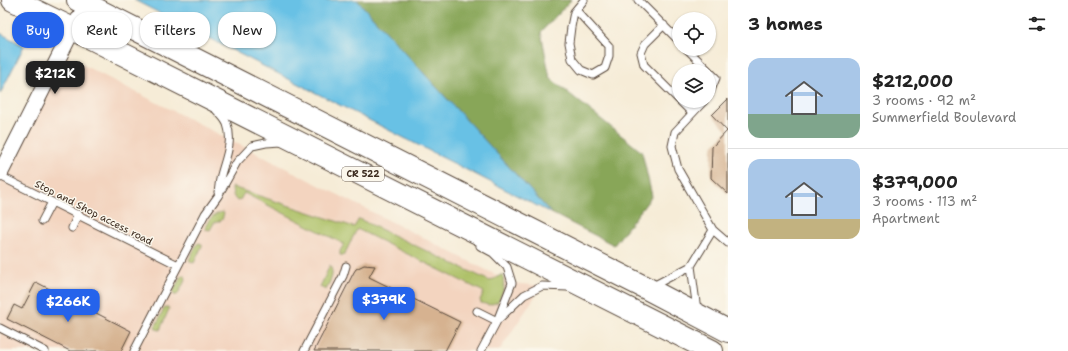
<!DOCTYPE html>
<html lang="en">
<head>
<meta charset="utf-8">
<style>
	:root { --surface:#fff; --page:#f6f6f6; --text:#222; --muted:#767676; --line:#e0e0e0; --accent:#2563eb }
	body { margin:0; font-family:"Shantell Sans",sans-serif; background:var(--page); color:var(--text); height:100vh; display:flex; flex-direction:column; font-size:15px; white-space:nowrap }
	* { box-sizing:border-box; margin:0 }
	p { font-size:13px; color:var(--muted) }
	.icon { flex:none; width:22px; height:22px; fill:none; stroke:currentColor; stroke-width:2; stroke-linecap:round; stroke-linejoin:round }
	.map { position:relative; flex:1; overflow:hidden }
	.sheet { display:flex; flex-direction:column; background:var(--surface); width:340px }
	.sheet>* { flex:none }
	.guide { position:absolute; left:12px; top:12px; width:380px; height:36px; display:flex; gap:8px }
	.tools { position:absolute; left:672px; top:12px; display:grid; gap:8px }
	.tools a { display:grid; place-items:center; width:44px; height:44px; border-radius:50%; background:var(--surface); box-shadow:0 1px 3px #0004; font-size:20px }
	.price { position:absolute; translate:-50% -34px; padding:0 9px; border-radius:8px; background:var(--accent); color:#fff; font-size:13px; line-height:26px; filter:drop-shadow(0 1px 2px #0008) }
	.price::after { content:''; position:absolute; left:50%; top:24px; width:12px; height:9px; margin-left:-6px; background:inherit; clip-path:polygon(0 0,100% 0,50% 100%) }
	.price.current { background:#222; color:#fff }
	ul { padding:0; list-style:none }
	li { display:flex; align-items:center; gap:12px; height:100px; padding:0 20px }
	li+li { border-top:1px solid var(--line) }
	li span { display:grid; place-items:center; flex:none; width:112px; height:80px; border-radius:12px; color:#555 }
	li>.icon { margin-inline-start:auto }
	span .icon { width:48px; height:48px; fill:#fffc; stroke-width:1 }
	li b { font-size:17px }
	h2 { display:flex; justify-content:space-between; align-items:center; height:48px; padding:0 20px; font-size:17px }
	.pill { padding:0 14px; border-radius:16px; background:var(--surface); box-shadow:0 1px 3px #0004; font-size:14px; line-height:36px }
	.pill.current { background:var(--accent); color:#fff }
	main { display:flex; flex:1; min-height:0 }
	.map>svg:first-child { display:block }
	.built { fill:#f3d4bf }
	.green { fill:#abbf63; stroke:#737440 }
	.forest { fill:#88a659; stroke:#62683c }
	.water { fill:#68c1e5; stroke:#527682 }
	.building { fill:#d6b290 }
	.lines { fill:none; stroke-linecap:round; stroke-linejoin:round }
	.lane-casing { stroke:#57473a; stroke-width:9 }
	.street-casing { stroke:#57473a; stroke-width:17 }
	.primary-casing { stroke:#57473a; stroke-width:24 }
	.lane { stroke:#fff; stroke-width:7 }
	.street { stroke:#fff; stroke-width:15 }
	.primary { stroke:#fff; stroke-width:22 }
	.labels { text-anchor:middle; stroke-width:3; stroke-linejoin:round; paint-order:stroke }
	.shield { fill:#fbf7ec; stroke:#75685c; stroke-width:1 }
	.shield-label { font-size:9px; font-weight:bold; fill:#3b2a1e }
	.street-label { font-size:10px; fill:#3b2a1e; stroke:#fbf7ec }
</style>
</head>
<body>
<main>
<div class="map">
<svg width="728" height="351" viewBox="0 0 728 351">
	<rect width="100%" height="100%" fill="#fbf7ec"/>
	<filter id="ink" filterUnits="userSpaceOnUse"><feTurbulence type="fractalNoise" baseFrequency=".025" numOctaves="2"/><feDisplacementMap in="SourceGraphic" scale="8" xChannelSelector="R" yChannelSelector="G"/><feConvolveMatrix kernelMatrix="1 2 1 2 8 2 1 2 1" color-interpolation-filters="sRGB"/></filter>
	<filter id="wash" filterUnits="userSpaceOnUse"><feTurbulence type="fractalNoise" baseFrequency=".012" numOctaves="4" result="noise"/><feDisplacementMap in="SourceGraphic" scale="16" xChannelSelector="R" yChannelSelector="G"/><feGaussianBlur stdDeviation="0.9" result="paint"/><feColorMatrix in="noise" values="0 0 0 0 0 0 0 0 0 0 0 0 0 0 0 0 0 1.4 0 .05"/><feComposite in="paint" operator="in"/></filter>
	<g filter="url(#wash)">
		<rect width="100%" height="100%" fill="#f6ecd7"/>
		<path class="built" d="M63,55l449,228 30,3 -43,65h-499v-178z"/>
		<path class="green" d="M232,187l122,40 5,-8 131,62 13,-7 1,15 -6,13 -9,3 -8,-2 -1,-3 4,-8 -127,-63 -13,26h-4v-4l4,-7 -100,-51 -4,7 -3,1c-4,-4 -5,-8 -5,-14z
			M222,212l2,1 -2,7 -8,3 -4,7 -5,-1c5,-9 6,-14 17,-17z
			M199,243l3,1v2l-8,17 -3,-1 -2,-2 8,-16z
			M330,265c5,11 0,15 -4,25l-6,-3z
			M184,275l1,1 1,3 -9,16h-3l-1,-3 8,-16z
			M165,307h3l1,2 -9,21 -4,-1 -1,-2z"/>
		<path class="forest" d="M357,0h214l-30,32 9,46 92,74 10,44 -38,49 -63,-32z"/>
		<path class="water" d="M134,0h223l194,213z
			M0,33l24,13 -24,48z"/>
		<g id="blocks">
			<path class="building" d="M728,99v95l-17,-16 1,-31 15,-16 -15,-16z
				M364,265l11,1 -6,11 91,45 -15,29h-131l40,-79 2,-3z
				M36,282l95,49 -10,20h-51l-63,-32 7,-14 8,4z"/>
		</g>
	</g>
	<g filter="url(#ink)">
		<use href="#blocks" fill-opacity="0" stroke="#57473a" stroke-width="1"/>
		<g class="lines">
			<g class="lane-casing">
				<path id="lane" d="M638,0l41,41
					M576,10l33,36v10l-4,12 -12,7 -12,-5 -9,-11 -3,-16 2,-16 3,-15 10,-12
					M664,25l-19,19 -4,9 3,12 35,35
					M687,49l22,22
					M709,71l7,7 -7,17
					M680,101l12,12
					M704,101l-29,31 -3,14 6,23 35,61
					M217,111c4,4 8,8 10,13 7,19 -3,37 -7,55 -1,4 -1,9 -2,13
					M0,176l178,89
					M42,221l10,-19
					M72,228l6,-14
					M480,246l13,7 14,14 5,16 -15,38 -16,30
					M691,266l6,44
					M651,287l40,-21 22,-36 15,13
					M477,311l20,10
					M500,318l24,-23 18,-9 26,1
					M0,328l45,23
					M134,351l71,-137 13,-18 19,-34 15,-16 14,-3 16,-1
					M304,351l39,-75 3,-10"/>
			</g>
			<g class="street-casing">
				<path id="street" d="M0,174l73,-145 16,-29"/>
			</g>
			<g class="primary-casing">
				<path id="primary" d="M13,0l60,29 639,322
					M78,0l570,289 80,42"/>
			</g>
			<use href="#lane" class="lane"/>
			<use href="#street" class="street"/>
			<use href="#primary" class="primary"/>
		</g>
	</g>
	<g class="labels">
		<rect class="shield" x="342" y="167" width="42" height="14" rx="3"/>
		<g class="shield-label">
			<text x="363" y="177">CR 522</text>
		</g>
		<g class="street-label">
			<text transform="translate(94 212) rotate(27)" y="4">Stop and Shop access road</text>
		</g>
	</g>
</svg>
<div class="tools">
<a><svg class="icon" aria-label="locate" viewBox="0 0 24 24"><circle cx="12" cy="12" r="6"/><path d="M12 2v4M12 18v4M2 12h4M18 12h4"/></svg></a>
<a><svg class="icon" aria-label="layers" viewBox="0 0 24 24"><path d="M12 4l9 5-9 5-9-5zM3 14l9 5 9-5"/></svg></a>
</div>
<b class="price current" style="left:55px;top:95px">$212K</b>
<b class="price" style="left:384px;top:321px">$379K</b>
<b class="price" style="left:68px;top:323px">$266K</b>
<div class="guide">
<a class="pill current">Buy</a>
<a class="pill">Rent</a>
<a class="pill">Filters</a>
<a class="pill">New</a>
</div>
</div>
<section class="sheet">
<h2>3 homes<svg class="icon" aria-label="filters" viewBox="0 0 24 24"><path d="M4 7h16M4 17h16"/><circle cx="9" cy="7" r="2"/><circle cx="15" cy="17" r="2"/></svg></h2>
<ul>
<li><span style="background:linear-gradient(#a9c7e8 70%,#7fa58c 0)"><svg class="icon" aria-label="home" viewBox="0 0 24 24"><path d="M3 11l9-7 9 7M6 9v11h12V9"/></svg></span><div><b>$212,000</b><p>3 rooms · 92 m²</p><p>Summerfield Boulevard</p></div></li>
<li><span style="background:linear-gradient(#a9c7e8 75%,#c2b280 0)"><svg class="icon" aria-label="home" viewBox="0 0 24 24"><path d="M3 11l9-7 9 7M6 9v11h12V9"/></svg></span><div><b>$379,000</b><p>3 rooms · 113 m²</p><p>Apartment</p></div></li>
</ul>
</section>
</main>
</body>
</html>
